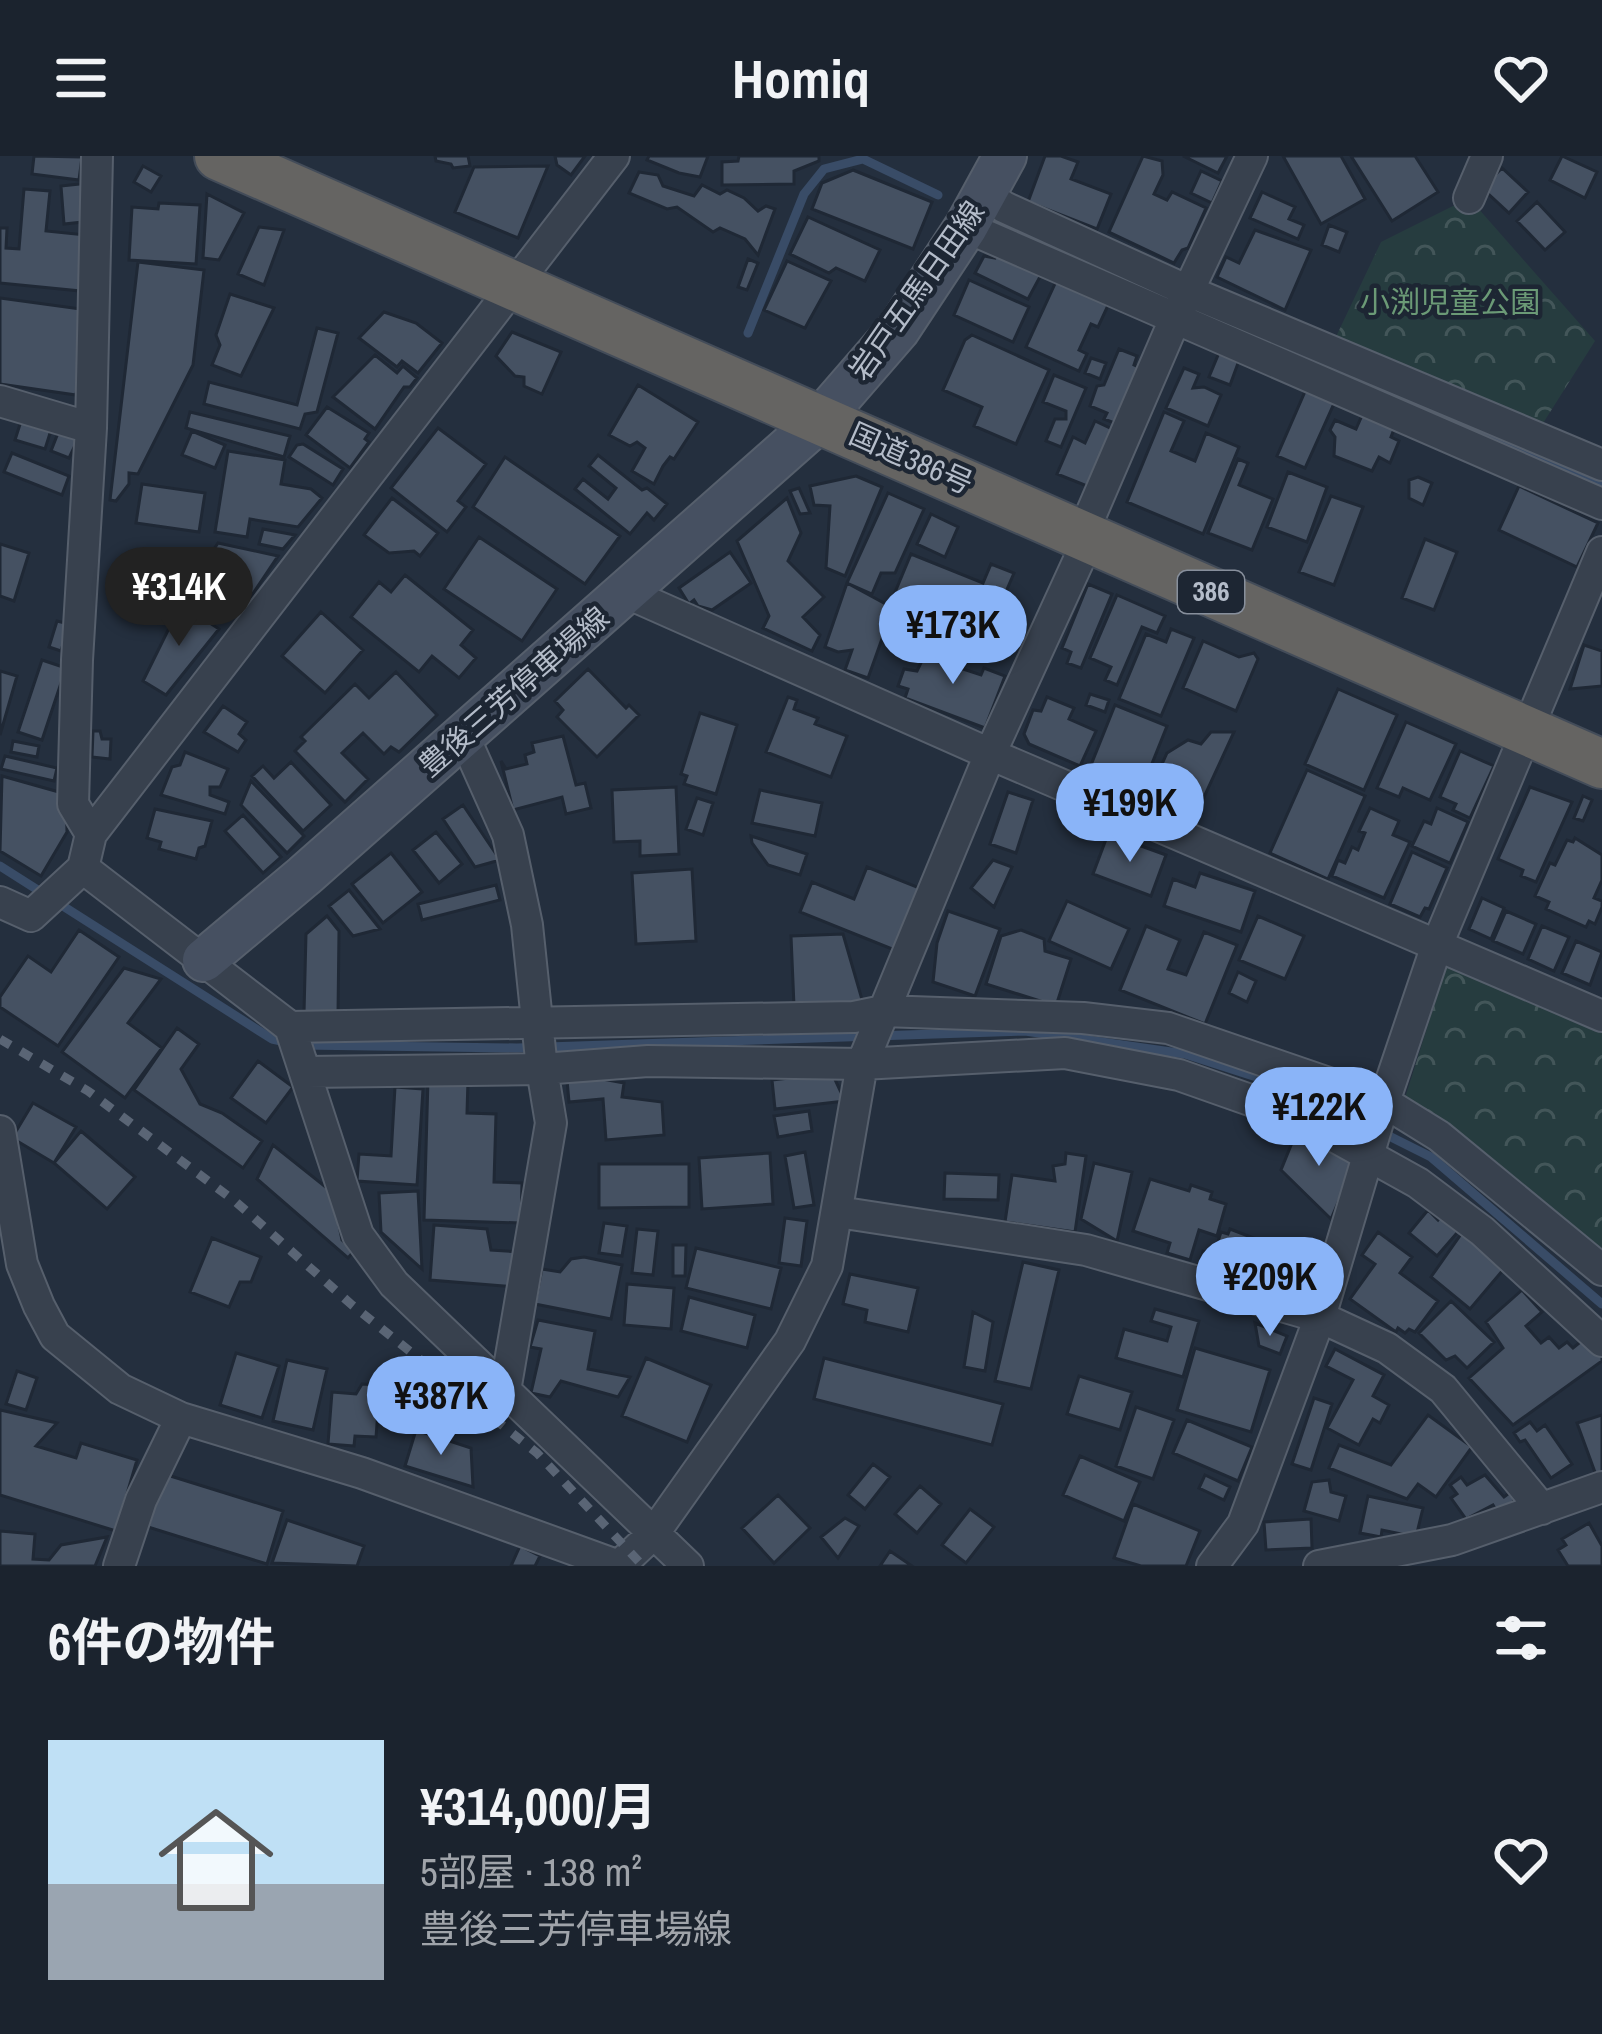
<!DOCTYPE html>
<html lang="ja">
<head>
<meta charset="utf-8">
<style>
	:root { --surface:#1b232e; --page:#282f3a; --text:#f1f3f6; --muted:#a0a4aa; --accent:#8ab4f8 }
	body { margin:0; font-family:"Archivo Narrow","Noto Sans JP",sans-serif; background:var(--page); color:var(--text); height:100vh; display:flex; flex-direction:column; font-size:45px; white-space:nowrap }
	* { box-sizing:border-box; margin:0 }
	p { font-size:39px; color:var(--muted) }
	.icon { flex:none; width:66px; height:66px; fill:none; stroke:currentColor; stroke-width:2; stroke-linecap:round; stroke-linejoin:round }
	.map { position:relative; height:1410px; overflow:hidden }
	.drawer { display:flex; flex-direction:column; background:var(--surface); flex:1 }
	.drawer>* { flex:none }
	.price { position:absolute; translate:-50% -102px; padding:0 27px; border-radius:42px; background:var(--accent); color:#111; font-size:39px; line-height:78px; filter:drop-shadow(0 3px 6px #0008) }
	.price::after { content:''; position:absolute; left:50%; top:72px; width:36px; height:27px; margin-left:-18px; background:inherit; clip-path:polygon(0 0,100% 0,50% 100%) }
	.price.active { background:#222; color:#fff }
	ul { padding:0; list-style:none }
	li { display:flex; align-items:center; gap:36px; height:300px; padding:0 48px }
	li span { display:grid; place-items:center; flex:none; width:336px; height:240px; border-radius:0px; color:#555 }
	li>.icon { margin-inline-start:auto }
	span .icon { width:144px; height:144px; fill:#fffc; stroke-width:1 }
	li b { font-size:51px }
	h2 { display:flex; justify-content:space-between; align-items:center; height:144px; padding:0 48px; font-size:51px }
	header { display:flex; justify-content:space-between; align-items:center; height:156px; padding:0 48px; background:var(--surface); font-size:54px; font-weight:700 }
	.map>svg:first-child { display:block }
	.park { fill:url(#park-crowns) }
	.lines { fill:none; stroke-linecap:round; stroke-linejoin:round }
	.stream { stroke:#394c67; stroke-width:9 }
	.building { fill:#455162; stroke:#1f2835; stroke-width:3 }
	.minor-casing { stroke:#565f6c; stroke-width:34 }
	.secondary-casing { stroke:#565f6c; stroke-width:46 }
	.trunk-casing { stroke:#434c59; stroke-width:52 }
	.minor { stroke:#38414e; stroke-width:30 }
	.secondary { stroke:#465061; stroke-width:42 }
	.trunk { stroke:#656462; stroke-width:48 }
	.rail { stroke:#5a6575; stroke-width:9; stroke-dasharray:12 12; stroke-linecap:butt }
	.labels { text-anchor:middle; stroke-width:9; stroke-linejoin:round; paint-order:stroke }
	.shield { fill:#1d2633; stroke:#878f9c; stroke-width:3 }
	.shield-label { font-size:27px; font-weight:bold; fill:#b4bcc9 }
	.street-label { font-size:30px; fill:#b4bcc9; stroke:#1d2633 }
	.park-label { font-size:30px; fill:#6b9a76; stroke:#1d2633 }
</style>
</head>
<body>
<header><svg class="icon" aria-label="menu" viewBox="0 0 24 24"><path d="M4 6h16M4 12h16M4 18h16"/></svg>Homiq<svg class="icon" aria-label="heart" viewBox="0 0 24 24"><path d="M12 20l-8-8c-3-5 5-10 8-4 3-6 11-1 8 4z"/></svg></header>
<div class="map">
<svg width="1602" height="1410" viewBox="0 0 1602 1410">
	<defs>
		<pattern id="park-crowns" width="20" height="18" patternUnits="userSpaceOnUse" patternTransform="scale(3)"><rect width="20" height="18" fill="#263c3f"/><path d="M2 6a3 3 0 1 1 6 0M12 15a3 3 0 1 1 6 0" fill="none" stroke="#435659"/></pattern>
	</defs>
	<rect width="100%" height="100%" fill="#242f3e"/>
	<path class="park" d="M1469,42l126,143 -55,87 -207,-85 48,-101z
		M1447,809l155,67v228l-198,-159z"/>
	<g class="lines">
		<path class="stream" d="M1234,171l368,158
			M748,177l56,-139 20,-25 39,-10 75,36
			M0,710l272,173 14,3
			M302,889l215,3 508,-17 160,23 112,36 134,67 171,147"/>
	</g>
	<path class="building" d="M34,0l48,1 -3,23 -47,-6z
		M435,0h33l2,10 -17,2 -2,-4 -15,-3z
		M555,0h30l-14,19 -14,-10z
		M649,0h59l-8,21 -21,-4 -32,-13z
		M739,0h80v5l-25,10v13l-72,1v-23l16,-1z
		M1045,0h16l17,6 -7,17 40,15 -14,35 -69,-27z
		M1143,0l19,5 1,14 -9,19 13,6 5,-8 34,16 -18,40 -6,2 -8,13 -65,-31z
		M1183,0h44l-9,17z
		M1283,0h58l24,43 -44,25z
		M1351,0h64l23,36 -46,29z
		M1562,0l35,16 -12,26 -35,-18z
		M143,10l18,10 -10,16 -17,-10z
		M548,10l-30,72 -63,-26 19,-45z
		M1502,12l26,24 -19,21 -27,-25z
		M853,14l79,32 -19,47 -101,-40 10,-26z
		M1201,15l21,10 -10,22 -21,-10z
		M639,16l19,3 5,11 31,10 8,-11 18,9 7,-4 17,8 14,13 8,-5 9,3 -17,46 -13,-16 -25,-11 -7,4 -36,-25 -10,2 -38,-16z
		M89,27l3,38 -28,3 -3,-38z
		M24,33l26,2 -4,40 40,4 -5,56 -81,-8v-55h7l-1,20 13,1z
		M1262,36l33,15 -6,12 15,6 -6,14 -48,-21z
		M207,38l37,19 -25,47 -16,-2z
		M1537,46l28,30 -20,18 -28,-29z
		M159,47l41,2 -4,59 -67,-4 3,-53 26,2z
		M808,61l72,33 -15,31 -29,-13 -7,5 -39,-19z
		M1329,69l18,7 -8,20 -17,-7z
		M259,71l25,3 -20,55 -26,-11z
		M1255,74l56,20 -26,60 -68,-33 9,-20 13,6z
		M998,95l44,22 -14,26 -53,-26 9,-17 11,2z
		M748,103l10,4 -11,27 -9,-3z
		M787,105l44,20 -26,47 -41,-18z
		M138,106l66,8 -11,95 -55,109 -9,-1v11l-13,17 -6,-1z
		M1059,119l52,24 -13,28 -7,-3 -12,26 8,4 -8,17 -53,-24z
		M969,124l60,27 -16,35 -59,-27z
		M230,138l44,14 -33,68 -29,-11 8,-20 -4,-10z
		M0,142l88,12 -12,85 -76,-11z
		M384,156l32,11 26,20 -24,30 -16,-12 -5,6 -38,-29z
		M317,172l21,5 -21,79 -12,2 -5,15 -96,-25 5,-22 88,23z
		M512,176l49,20 -19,42 -18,-8v-9l-9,-1 -19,-20z
		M972,179l77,35 -33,74 -42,-18 8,-19 -39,-17 22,-50z
		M1221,192l20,7 -11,30 -21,-8z
		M1119,193l18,7 -3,9 5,2 -22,57 -13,-5 3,-6 -17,-7 7,-20 7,-1z
		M375,199l22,18 6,-7 14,12 -7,9h-6l-29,42 -42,-32z
		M1091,202l15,5 -6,16 -15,-6z
		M1184,212l15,6 -6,14 11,-1 17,8 -13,31 -42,-18z
		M1054,219l32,13 -25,59 -15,-6 9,-22h11v-8l-23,-9z
		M638,229l60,37 -24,37 -4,-2 -7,9 -9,18 -22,-13 13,-23 -8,-6 -7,4 -21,-11z
		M1307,231l29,12 -31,69 -28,-12z
		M327,251l42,26 -4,6 4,3 -19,26 -44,-33z
		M1364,255l32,13 -5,13 8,4 -9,22 -11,-6 -7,14 -38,-15 1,-19 -5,-7 5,-10 21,9z
		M190,256l100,24 -6,21 -98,-29z
		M1164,256l20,9 -13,30 24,10 11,-28 33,14 -36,87 -76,-32z
		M22,262l30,9 -7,22 -30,-9z
		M1095,265l17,8 -25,57 -30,-12 16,-37 12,6z
		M60,272l19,9 -10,21 -18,-7z
		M438,272l48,36 -28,37 8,6 -19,25 -56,-44z
		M192,275l33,14 -10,23 -33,-13z
		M303,288l40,25 -10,16 -44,-28 8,-12z
		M228,295l57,9 -4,24 30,5 11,9 -24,29 -48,-8 -3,18 -32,-5z
		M12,297l57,23 -7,19 -58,-23z
		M598,299l44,35 5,-2 20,16 -13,16 -7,-7 -17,21 -55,-45 8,-10 25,20 8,-11 -27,-22z
		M505,301l115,79 -35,48 -112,-77z
		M1238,303l10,4 -9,22 34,14 -21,51 -44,-17z
		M1288,316l39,15 -20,55 -40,-15z
		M856,320l26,11 -37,89 -19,-8 4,-62 -16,-1 -4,-19z
		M1418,321l14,6 -9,22 -14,-7v-18z
		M142,328l63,9 -6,39 -63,-9z
		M1519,330l79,37 -21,44 -78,-37z
		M799,332l11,25 -10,1 -10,-23z
		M888,337l36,16 -29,64h-14l-9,21 -25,-11z
		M1331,340l32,11 -29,78 -35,-13z
		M392,342l46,35 -18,23 -6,-5 -25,2 -25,-18z
		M787,342l14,35 -13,28 36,36 -21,20 17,18 -8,16 -49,-23 6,-12 -32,-75z
		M931,358l27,13 -13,30 -28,-13z
		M263,373l32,6 -12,14 -24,-5z
		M479,381l78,52 -35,52 -78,-52z
		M1425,383l32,13 -23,58 -32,-12z
		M218,387l60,13 -28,42 -48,-31z
		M0,388l29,9 -15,48 -14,-5z
		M730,396l21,31 -39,27 -14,-4 -4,-6 -5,4 -10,-16z
		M911,398l72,29 8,-19 23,9 -9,21 10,8 -18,43 -106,-43z
		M405,419l68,55 -12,15 15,13 -17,20 -27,-22 -13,16 -68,-55 28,-35 12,10z
		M847,427l46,25 -25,70 -23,-8 7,-20 -14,2 -13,-5z
		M1088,428l24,10 -31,74 -14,-5 4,-11 -9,-4z
		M1117,439l48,21 -8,17 -15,-6 -25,58 -12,-5 6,-13 -21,-9z
		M181,448l38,25 -53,66 -23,-14z
		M321,456l42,38 -38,43 -43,-37z
		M57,465l12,3 -8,27 -12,-4z
		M1171,473l23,9 -33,78 -42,-17 27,-65 20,8z
		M1203,485l36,16 15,-4 4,6 -22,52 -53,-23z
		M1584,489l18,6v35l-32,3z
		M929,490l37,14 -3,9 18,6 3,-7 21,8 -20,52 -80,-30 3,-9 -10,-3 6,-17 13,2z
		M42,504l24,8 -24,72 -24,-8z
		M588,513l38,39 3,-3 10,10 -42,42 -40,-40 6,-7 -8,-9z
		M0,515l17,5 -17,59z
		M396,516l41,43 -38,37 -8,-5 -7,7 -21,-21 -21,20 26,26 -23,23 -50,-51 10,-10 -4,-4 54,-53 14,14z
		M1338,533l59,26 -33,75 -59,-26z
		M1090,538l19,6 -4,12 -19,-7z
		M788,541l9,3 -3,9 24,9 -3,6 32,12 -16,41 -65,-25z
		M1047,541l27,11 -5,11 27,12 -16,35 -51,-22 -5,-10 9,-24 8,1z
		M1115,549l52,21 -26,65 -52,-21z
		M223,550l24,16 -8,12 7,6 -8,12 -34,-20z
		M700,557l37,12 -21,69 -32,-10 3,-8 -6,-2z
		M1406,566l50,22 -26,56 -27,-12 -4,9 -22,-9z
		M93,575h7l2,8h9l-1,20 -18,-2z
		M1211,576h23l-41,89 -37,-16 -4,-19 15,-33 21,-13 13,4z
		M563,580l13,49 9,-2 6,25 -25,6 -4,-17 -49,13 -12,-49 5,8 21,-5 -2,-9 9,-3 -2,-9z
		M13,585l26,5 -2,11 -26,-5z
		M1460,595l34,15 -24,52 -17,-8 3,-6 -16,-7z
		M185,596l43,17 -8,18h-10v8l19,7 -4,12 -64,-19 11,-28 8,-2z
		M5,600l52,12 -3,13 -53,-12z
		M291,606l40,43 -28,26 -51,-55 11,-10 11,12z
		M1307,614l58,26 -37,83 -58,-26z
		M2,620l64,18 1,38 -26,44 -41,-25z
		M251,625l53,55 -17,17 -46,-48z
		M676,631l3,67 -39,2v-15l-26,1 -2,-52z
		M1530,631l42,15 -36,80 -15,-6 2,-6 -25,-11z
		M760,634l62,13 -7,33 -63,-13z
		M1008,636l25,8 -17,53 -26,-9z
		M1583,640l9,4 -9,21 -9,-3z
		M697,642l16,5 -10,32 -17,-6z
		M463,649l37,55 -25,7 -32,-48z
		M1370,652l29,13 -6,14 17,7 -26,56 -52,-22 6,-16 7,3 7,-16 6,3 7,-17 -6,-2z
		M1437,652l31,14 -18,41 -38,-17 12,-25 7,3z
		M155,653l57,12 -7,25 -6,2 -3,11 -37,-10 2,-7 -14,-4z
		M243,659l38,42 -18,16 -38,-42z
		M436,676l26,32 -23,19 -26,-33z
		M1108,678l58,21 -15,41 -58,-22z
		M751,680l56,18 -7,21 -32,-10 -16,-22z
		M1575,682l27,17v25l-8,18 8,3v6l-7,17 -6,-3 -3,6 -40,-18 3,-7 -14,-6 15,-33 5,2 12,-25 6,2z
		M1412,696l35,16 -18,41 -4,-1 -5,9 -30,-13z
		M391,697l31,39 -39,31 -31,-39z
		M993,704l19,7 -18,40 -23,-19z
		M867,711l55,22 -25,62 -97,-39 12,-30 42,17z
		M692,713l4,72 -60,3 -4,-71z
		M1200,717l55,18 -14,41 -77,-26 9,-27 22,8z
		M496,729l4,15 -78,20 -4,-16z
		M349,734l31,39 -27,7 -24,-30z
		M1482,742l22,10 -13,31 -22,-10z
		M1067,745l62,28 -18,40 -62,-28z
		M948,755l52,18 -25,67 -42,-14 4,-39z
		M1506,755l30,13 -13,30 -30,-13z
		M327,760l12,15 -1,83 -34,-1 2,-79z
		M1258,760l46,20 -19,43 -46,-19z
		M1146,770l34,14 -12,29 18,6 18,-43 33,13 -32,79 -85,-34z
		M1542,770l27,11 -15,34 -26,-12z
		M79,774l40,27 -61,89 -58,-39v-10l28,-41 23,16z
		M1021,774l23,9 1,12 26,8 -15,47 -70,-22 15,-48z
		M843,778l20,69 -69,3 -3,-70z
		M1576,785l26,11 -12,33 -28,-12z
		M124,812l37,11 -33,44 34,25 -37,50 -63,-46z
		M1238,816l18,9 -9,21 -18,-9z
		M177,872l22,16 -18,25 19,35 22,9 40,28 -19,27 -109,-78z
		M258,905l35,26 -27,36 -35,-25z
		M832,917l13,28 -70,8 -3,-29z
		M597,922l27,5 -2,14 40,5 2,33 -58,5 -3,-41 -34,3 -2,-22z
		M428,923l40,1 -1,33 29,1 -2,68 28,1 -1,40 -97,-3z
		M395,931l28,2 -6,96 -60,-4 2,-27 32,2z
		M33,947l43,24 -22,36 -42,-25z
		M809,955l3,20 -34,6 -4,-21z
		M1298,972l61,25 -28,66 -50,-49z
		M81,975l54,46 -28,32 -53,-46z
		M273,989l59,47 10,48 12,11 -6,7 -91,-79z
		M805,996l9,53 -20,3 -9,-52z
		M770,997l3,51 -71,5 -3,-51z
		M1066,997l20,3 -11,76 -70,-10 7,-47 43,6 -2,-15 12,-2z
		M1094,1007l38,9 -15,69 -36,-22z
		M599,1008h90v43l-90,1z
		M945,1017l54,2 -1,25 -54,-1z
		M1150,1023l39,12 2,-6 21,7 -2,7 16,5 -9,32 -18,-6 -9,30 -23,-7 3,-10 -37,-12z
		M418,1035l4,78 -41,-37 -2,-39z
		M1428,1054l10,10 4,-5 21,11 -26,30 -28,-23z
		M785,1062l22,3 -6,45 -22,-3z
		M604,1067l23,3 -5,30 -23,-3z
		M434,1069l53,4 4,21 29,2 -3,35 -87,-7z
		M637,1073l21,2 -5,44 -21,-2z
		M1230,1073l34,13 -11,39 -54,-16 4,-14 11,3 7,-22 7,2z
		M1464,1074l39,40 -33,39 -39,-32z
		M1378,1076l34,25 -12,16 38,28 -23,31 -6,-3 -4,4 -7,-5 -2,4 -46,-33 25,-35 -13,-9z
		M212,1082l49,19 -10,25h-11l-11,25 -39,-15z
		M673,1089h13l-1,31h-12z
		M696,1092l85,20 -10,41 -85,-21z
		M584,1101l38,8 -11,54 -76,-15 7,-35 18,3 11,-13z
		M1023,1106l36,8 -28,119 -36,-8z
		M850,1118l68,14 -10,44 -43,-10 2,-12 -24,-6z
		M627,1128l47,4 -3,41 -47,-4z
		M1522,1134l20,22 -16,14 15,17 8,-6 10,11 8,-6 6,6 11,-9 18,16v6l-89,64 -44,-47 34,-30 -17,-26z
		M689,1141l66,18 -8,33 -66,-17z
		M1451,1145l43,41 -27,26 -12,-12 -9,4 -27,-27z
		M1155,1153l44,12 -16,56 -67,-19 8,-29 43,12 4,-14 -20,-6z
		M973,1156l20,10 -8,49 -21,-4z
		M538,1164l57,11 -7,38 42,8 -12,20 -57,-16 -11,16 -19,-4 10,-44 -11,-2z
		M1255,1167l32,13 -7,18 -21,-8z
		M1195,1192l75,22 -19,62 -74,-22z
		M1335,1193l49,26 -11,21 16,9 -9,18 -7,-4 -14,26 -32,-17 26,-48 -27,-14z
		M236,1197l43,13 -17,52 -42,-13z
		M646,1202l65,27 -24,57 -65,-26z
		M824,1202l179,46 -11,41 -178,-46z
		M287,1204l40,9 -14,61 -40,-9z
		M17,1215l20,7 -11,32 -20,-6z
		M1079,1220l53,16 -12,38 -53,-16z
		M362,1228l18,1 -4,52 -21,-1 -1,10 -26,-2 4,-52 24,2z
		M1314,1242l18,6 -21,66 -19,-6z
		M1136,1251l38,13 -21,59 -37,-13z
		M0,1254l57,13 -21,23 40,12 5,-15 56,17 -21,71 -116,-36z
		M1428,1259l44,32 -36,50 -18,-13 -11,15 -78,-31 10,-23 52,20z
		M1602,1259v58l-6,2 -19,-52z
		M1187,1264l65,27 -14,34 -65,-28z
		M1530,1266l7,9 8,-6 27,39 -21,14 -26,-38 -5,2 -6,-9z
		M416,1274l55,18 2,39 -68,-21z
		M1080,1300l60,26 -16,39 -61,-26z
		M873,1308l17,13 -25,32 -17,-14z
		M164,1318l119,37 -16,53 -119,-37z
		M1205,1319l25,12 -6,13 -25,-12z
		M1485,1319l19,22 8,-6 4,5 -3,6 -15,11 -5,-8 -27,14 -15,-21 6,-4 -7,-9 11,-8 6,8z
		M1329,1324l2,12 15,4 -7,25 -35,-10 8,-29z
		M920,1330l21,18 -24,29 -22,-19z
		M778,1339l32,33 -36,35 -32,-35z
		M1368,1340l55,12 -7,29 -34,-7 -1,7 -21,-4z
		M1133,1348l67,27 -14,35h-45l-27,-8z
		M970,1353l24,18 -28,36 -24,-18z
		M845,1362l14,8 -21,32 -17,-21z
		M1311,1363l1,29 -46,2 -2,-28z
		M287,1364l77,26 -7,20 -85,-3z
		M1589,1367l13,23v20h-34l-10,-16 8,-5 -4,-6z
		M0,1375l35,3 -2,25 16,1 12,-15 46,-8 -12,29h-95z
		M520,1390l20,10 -5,10h-24z
		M890,1395l22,15h-32z"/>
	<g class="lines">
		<g class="minor-casing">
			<path id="minor" d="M985,38l19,13 184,84 414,174
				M1469,42l18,-42
				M966,71l636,277
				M0,245l91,27
				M1082,379l93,-216 77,-163
				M627,437l363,161 612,262
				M464,581l44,98 19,90 15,144 9,54 -46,268
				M91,678l-18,-30 4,-144 14,-232 6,-272
				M83,712l207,159 68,208 36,49 294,282
				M0,746l31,14 52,-48 8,-34 523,-678
				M290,871l564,-10 29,-6 200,7 85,10 216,74 55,34 163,134
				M307,916l235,-3 106,-8 214,3 203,-11 114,22 122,43 117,65 64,48 120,110
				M0,975l22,133 17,42 16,30 65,53 61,29 181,55 257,93
				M838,1056l248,38 234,67 67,31 56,41 99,120
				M119,1410l22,-66 40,-82
				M619,1410l35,-33 136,-192 37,-75 35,-202 128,-310 99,-216
				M1212,1410l31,-42 77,-207 64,-215 53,-157 165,-393
				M1319,1410l133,-26 150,-53"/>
		</g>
		<g class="secondary-casing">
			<path id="secondary" d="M204,804l100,-84 516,-456 78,-90 68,-103 39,-71"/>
		</g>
		<g class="trunk-casing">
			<path id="trunk" d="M219,0l1383,608"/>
		</g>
		<use href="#minor" class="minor"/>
		<use href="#secondary" class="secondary"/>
		<use href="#trunk" class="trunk"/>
		<path class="rail" d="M0,883l88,52 148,111 116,103 185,148 106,113"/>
	</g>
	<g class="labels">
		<rect class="shield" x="1178" y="415" width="66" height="42" rx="9"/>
		<g class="shield-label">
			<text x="1211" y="445">386</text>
		</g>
		<g class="street-label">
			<text transform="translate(917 135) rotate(-55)" y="10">岩戸五馬日田線</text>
			<text transform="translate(911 303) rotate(24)" y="10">国道386号</text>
			<text transform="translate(514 536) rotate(-41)" y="10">豊後三芳停車場線</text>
		</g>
		<g class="park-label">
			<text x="1450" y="157">小渕児童公園</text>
		</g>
	</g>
</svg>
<b class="price active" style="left:179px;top:493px">¥314K</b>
<b class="price" style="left:953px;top:531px">¥173K</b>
<b class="price" style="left:1130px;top:709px">¥199K</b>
<b class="price" style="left:1319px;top:1013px">¥122K</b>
<b class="price" style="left:1270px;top:1183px">¥209K</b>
<b class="price" style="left:441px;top:1302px">¥387K</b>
</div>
<section class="drawer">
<h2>6件の物件<svg class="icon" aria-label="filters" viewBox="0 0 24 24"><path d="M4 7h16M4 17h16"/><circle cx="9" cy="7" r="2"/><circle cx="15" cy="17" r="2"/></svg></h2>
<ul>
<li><span style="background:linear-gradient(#bfe0f5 60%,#9aa5b1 0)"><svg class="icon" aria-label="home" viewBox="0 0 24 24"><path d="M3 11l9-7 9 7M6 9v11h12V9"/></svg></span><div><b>¥314,000/月</b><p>5部屋 · 138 m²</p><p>豊後三芳停車場線</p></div><svg class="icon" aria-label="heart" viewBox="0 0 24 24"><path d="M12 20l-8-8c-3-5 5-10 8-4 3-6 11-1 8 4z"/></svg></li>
</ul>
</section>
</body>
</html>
